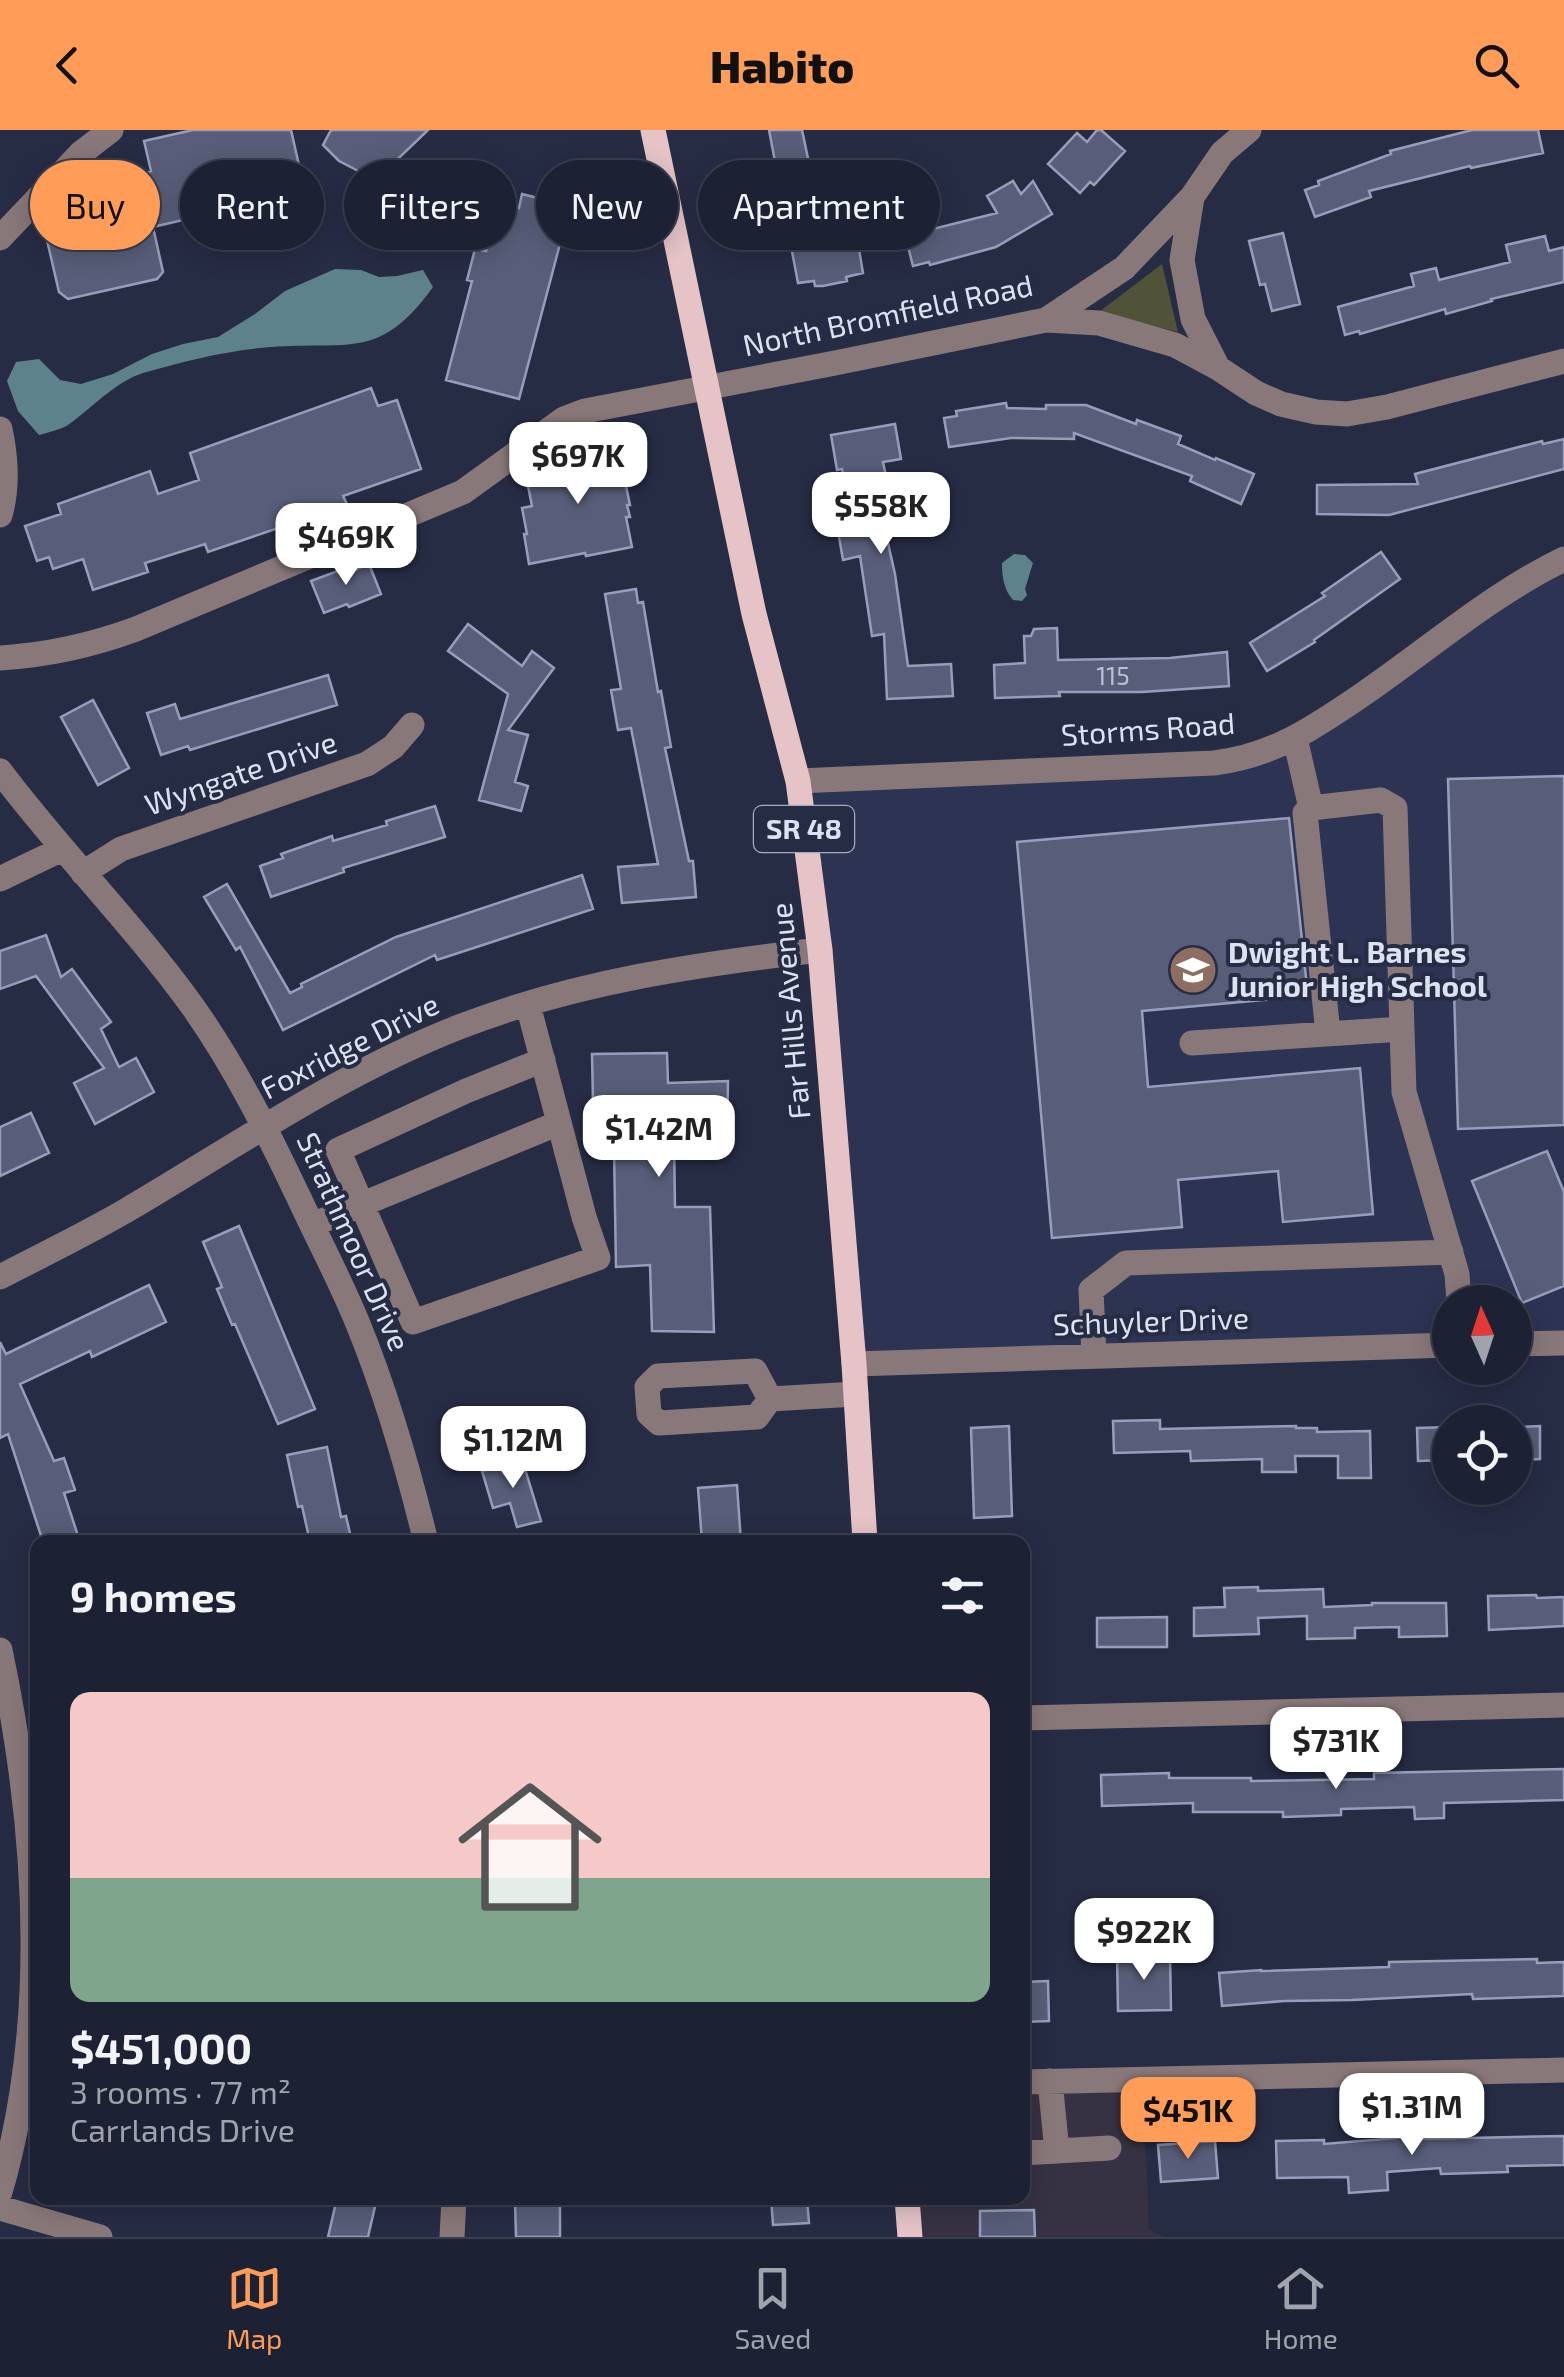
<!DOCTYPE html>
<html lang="en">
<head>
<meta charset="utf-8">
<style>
	:root { --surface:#1d2134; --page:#25293c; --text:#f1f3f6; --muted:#a0a3ac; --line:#3b3e4f; --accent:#fe9c58 }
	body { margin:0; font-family:"Exo 2",sans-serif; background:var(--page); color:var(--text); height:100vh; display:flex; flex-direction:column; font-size:38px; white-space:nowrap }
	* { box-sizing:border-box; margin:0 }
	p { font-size:32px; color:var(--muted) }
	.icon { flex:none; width:55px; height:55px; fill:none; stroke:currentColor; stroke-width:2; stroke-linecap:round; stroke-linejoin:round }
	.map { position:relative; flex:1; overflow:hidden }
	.panel { position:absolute; left:30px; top:1405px; width:1000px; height:670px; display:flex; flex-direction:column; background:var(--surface); border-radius:20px; box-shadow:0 5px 25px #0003,0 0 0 2px var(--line) }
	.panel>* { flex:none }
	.guide { position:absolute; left:30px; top:30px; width:1000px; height:90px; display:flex; gap:20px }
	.needle { width:65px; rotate:357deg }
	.controls { position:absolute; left:1432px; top:1155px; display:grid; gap:20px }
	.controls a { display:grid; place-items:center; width:100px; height:100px; border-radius:50%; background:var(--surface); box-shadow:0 5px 25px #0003,0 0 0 2px var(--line); font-size:50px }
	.price { position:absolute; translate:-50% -85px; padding:0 22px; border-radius:20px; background:#fff; color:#222; font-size:32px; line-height:65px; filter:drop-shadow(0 2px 5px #0008) }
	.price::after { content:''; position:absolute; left:50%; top:60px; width:30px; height:22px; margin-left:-15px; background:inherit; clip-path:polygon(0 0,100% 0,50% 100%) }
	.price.active { background:var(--accent); color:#111 }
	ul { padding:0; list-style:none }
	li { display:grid; align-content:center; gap:20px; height:530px; padding:0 40px }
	li span { display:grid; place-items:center; height:310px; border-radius:20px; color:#555 }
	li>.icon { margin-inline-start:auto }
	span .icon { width:180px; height:180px; fill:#fffc; stroke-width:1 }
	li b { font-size:42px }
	h2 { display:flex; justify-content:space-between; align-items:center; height:120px; padding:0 40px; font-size:42px }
	.pill { padding:0 35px; border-radius:45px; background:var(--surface); box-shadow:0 5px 25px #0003,0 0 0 2px var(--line); font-size:35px; line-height:90px }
	.pill.active { background:var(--accent); color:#111 }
	header { display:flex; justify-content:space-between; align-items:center; height:130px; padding:0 40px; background:var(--accent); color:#111; font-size:45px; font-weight:800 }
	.dock { display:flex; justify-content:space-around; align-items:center; height:140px; border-top:2px solid var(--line); background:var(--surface); font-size:28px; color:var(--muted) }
	.dock a { display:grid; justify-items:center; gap:5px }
	.dock .active { color:var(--accent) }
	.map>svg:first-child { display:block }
	.commercial { fill:#373243 }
	.built { fill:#2d3353 }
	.green { fill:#505337 }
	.water { fill:#5d828c }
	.building { fill:#585e79; stroke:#969ebd; stroke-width:2.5 }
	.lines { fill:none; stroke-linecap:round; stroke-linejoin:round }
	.minor { stroke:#89787a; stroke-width:25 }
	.major { stroke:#e5c3c7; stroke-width:25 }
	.labels { text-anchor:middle; stroke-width:8; stroke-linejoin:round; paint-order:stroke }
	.number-label { font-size:25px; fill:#bcc1d4 }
	.shield { fill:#272c45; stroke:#a6abbe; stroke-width:2.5 }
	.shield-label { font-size:28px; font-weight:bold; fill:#dde2f2 }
	.street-label { font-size:30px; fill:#dde2f2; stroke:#272c45 }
	.poi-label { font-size:30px; font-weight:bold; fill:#dde2f2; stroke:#272c45; text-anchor:start }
</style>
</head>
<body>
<header><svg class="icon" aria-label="back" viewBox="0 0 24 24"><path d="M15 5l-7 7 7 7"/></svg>Habito<svg class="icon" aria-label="search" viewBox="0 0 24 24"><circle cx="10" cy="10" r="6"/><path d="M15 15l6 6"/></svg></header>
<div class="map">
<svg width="1564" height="2107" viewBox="0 0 1564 2107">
	<rect width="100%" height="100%" fill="#272c45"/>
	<path class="commercial" d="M1143,1949l6,151 15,7h-254l-3,-39h115l1,-113z"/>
	<path class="built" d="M1564,429v784l-49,1v-42h-65v43l-596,19 -56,-583 440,-21z"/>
	<path class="green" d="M1162,134l16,68 -79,-20z"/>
	<path class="water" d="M335,139l26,1 18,7 18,-1 26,-6 10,17c-53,74 -84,54 -162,60 -42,3 -87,14 -128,26 -28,9 -51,35 -75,52 -8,5 -19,7 -29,10l-21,-24 -11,-30 9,-19 23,-3 21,21 21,4 32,-10 39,-20 31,-10 35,-7 37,-23 30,-23z
		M1014,424l11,1 8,8 -8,26 2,6 -5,6 -9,-1c-9,-10 -11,-23 -11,-37z"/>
	<path class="building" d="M193,0h98l10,44 -27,7 -18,22 -103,24 10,45 -6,7 -89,20 -9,-7 -13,-56 21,-5 -6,-26 49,-11 -1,-4 18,-4 9,-11 15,-4 -7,-30z
		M331,0h97l-52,50 -37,-19 -16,-16z
		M769,0h33l25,118 31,-5 5,30 -17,4 1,4 -24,5h-8l-1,-5 -16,2z
		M1097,0h4l24,21 -31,34 -4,-3 -10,11 -32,-29 29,-31 10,9z
		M1472,0h66l5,23 -72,15 -1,-2 -101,25 2,6 -56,20 -10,-27 14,-5 -1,-4 73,-27 -1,-3z
		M1013,51l8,13 12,-13 19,33 -56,33 -66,18 -1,-3 -16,4 -7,-27 -16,3 -6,-24 36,-9 5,22 72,-18 -10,-17z
		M522,64l48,12 -51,193 -73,-19 26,-99 -5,-1 8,-31 11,2 14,-48 19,5z
		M1283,103l17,71 -28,7 -7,-27 -5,1 -11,-44z
		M1545,106l4,15 15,-4v35l-73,17 1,2 -46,13 -1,-5 -85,25 -1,-3 -14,4 -7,-28 76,-21 -3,-12 25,-6 3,12 71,-18 -4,-17z
		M371,258l7,18 19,-6 24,69 -78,27 5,10 -56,23 -2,-5 -82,28 -3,-8 -60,19 3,9 -55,18 -10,-31 -30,10 -4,-12 -12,4 -12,-35 36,-12 -3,-10 92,-33 8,23 41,-14 -9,-27z
		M1006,273l1,5 39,1v-4h40l50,19 1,-4 44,16 -3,8 37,16 1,-2 38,16 -13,30 -51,-23 2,-5 -118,-43v6l-63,-1 -62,9 -5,-29 13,-2 -1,-5z
		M895,294l6,35 -18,3 10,47 -12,3 14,62 13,92 43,-2 2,32 -66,3 -3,-65 -12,2 -12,-80 -17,4 -5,-29 12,-3 -3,-14 4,-1 -9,-44 -5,1 -6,-35z
		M1564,309v30l-175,46 -72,-1v-29l101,-1 -3,-10 127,-33 1,3z
		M623,317l7,38 -4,1 4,19h-3l3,12h-4l6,30 -46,9 -1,-3 -56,11 -5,-30h3l-5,-26 10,-2 -7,-35 50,-10 -1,-5z
		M1381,422l19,27 -86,61 1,2 -48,29 -17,-28 75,-47 -3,-3z
		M369,434l12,30 -32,13 -2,-3 -23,9 -13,-32 29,-11 2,5z
		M636,459l2,14 5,-1 15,90 3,-1 10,56 -6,1 24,113h4l3,36 -74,6 -4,-36 40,-3 -27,-136 -13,2 -7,-40 10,-1 -16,-95z
		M468,494l54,42 10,-15 22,17 -46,62 20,5 -13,47 13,4 -7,25 -42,-11 29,-106 -60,-43z
		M1057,498l1,32 112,-2 57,-6 2,34 -87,6h-83l1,4 -65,2 -1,-33 31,-2 -1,-27h7l3,-7z
		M328,545l9,30 -147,45 -2,-4 -27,9 -14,-42 28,-9 5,15z
		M93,570l36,68 -31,17 -37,-68z
		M1564,646v349l-106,4 -10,-350z
		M435,676l10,31 -102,31 1,4 -73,25 -11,-31 23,-8 -2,-4 51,-18 1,5 54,-16 -1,-4z
		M1289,688l19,178 -166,15 6,76 212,-19 13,146 -90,8 -5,-51 -100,9 4,47 -130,11 -35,-396z
		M582,745l11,34 -156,51 -2,-5 -152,75 -43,-83 -4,3 -32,-53 23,-13 63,109 12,-6 -1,-3 95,-47z
		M46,805l15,42 11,-8 39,53 -10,7 18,38 17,-9 18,34 -59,32 -21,-41 30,-15 -68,-92 -36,13v-38z
		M667,923l1,30 60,-2 -1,55 -53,3 1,68h35l4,125 -62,-1 -2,-66 -34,2 -2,-119 -20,1 -2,-95z
		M31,983l18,40 -49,23v-49z
		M1547,1021l17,41v94l-42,17 -50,-122z
		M239,1096l76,183 -37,15 -43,-100 -3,1 -15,-36 5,-2 -19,-45z
		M149,1155l17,37 -74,35 -2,-6 -70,33 34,77 10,-3 11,32 -11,3 16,49h-37l-35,-108 -8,4v-96l6,12z
		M1160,1290v9l136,-3v2h21v4l53,-1 1,47h-33v-22h-43l1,16h-34v-13l-71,2 -1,-10 -76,2 -1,-32z
		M1009,1296l3,90 -38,2 -3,-90z
		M1540,1296v33l-25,1v-33z
		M1450,1297v33l-32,1 -1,-33z
		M327,1317l14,70 5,-1 6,26h-42l-8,-36 -4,1 -11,-52z
		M522,1329l19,62 -24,6 -7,-24 -17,5 -11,-37z
		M737,1355l4,57h-39l-4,-54z
		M1258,1457v4l65,-2 1,18 48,-2v-2h74l1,33 -48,1v-10l-44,1v10l-48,1v-23l-49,2 1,16 -65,2v-28l31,-1 -1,-19z
		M1536,1465l1,3 27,-1v29l-75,4 -1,-34z
		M1167,1487v30h-70v-29z
		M1564,1639v31l-120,3v15l-29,1 -1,-12 -73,2v6l-58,2v-5h-90v-9l-91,3 -1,-31 68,-2v5h82v3l123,-2v-6z
		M1170,1824l1,56 -53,1 -1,-55z
		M1537,1829v4l27,-1v34l-91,3 -1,-5 -120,6 -68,1 -62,5 -3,-33 42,-3v1l128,-4v-5z
		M1048,1851l1,40 -27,1v-40z
		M1420,2006l1,3 143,-3v29l-57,1 1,6 -67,2 -1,-6 -53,4 1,18 -39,3 -1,-16 -71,1 -1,-37 48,-1v4z
		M1215,2011l3,37 -57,4 -3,-37z
		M337,2068h40l-9,39h-40z
		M771,2068h36l2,25 -36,2z
		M560,2070v37h-44l-1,-36z
		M1034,2080l1,27h-55v-26z"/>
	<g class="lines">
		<path class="minor" d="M1192,67l-10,63 11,59 25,49
			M0,108l80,-84 31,-24
			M1046,190l53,3 76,22 43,23 38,25 25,11 35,8 31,2 40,-7 177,-46
			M0,299c6,28 8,58 0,86
			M0,528c49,-3 90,-12 136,-29l327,-137 101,-73 21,-8 250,-48 211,-43 78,-52 68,-71 30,-44 27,-23
			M1295,608l16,70
			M0,641c61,81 134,154 193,236 43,61 75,126 107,193 19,41 41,82 58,124 29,71 50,144 68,218
			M798,651l416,-18c58,-7 98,-34 145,-66 66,-45 134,-104 205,-138
			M83,743l38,-24 246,-85 26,-17 19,-22
			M0,749l62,-30
			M528,875l56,212 14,41 -185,64 -75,-172 128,-59 77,-31
			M1328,903l-23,-220 6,-5 70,-8 14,8 9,284 53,182 2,28
			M1192,913l210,-14
			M312,1095l247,-102
			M0,1147c42,-22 86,-43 127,-67 109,-64 214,-137 332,-183 116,-45 238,-63 361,-77
			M1515,1214l49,-1
			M1094,1226l-3,-66 35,-27 325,-11
			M854,1234l596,-19
			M770,1269l-15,-28 -97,5 -11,11 2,27 10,9 98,-6 13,-18 86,-5
			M0,1520c37,176 51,367 0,542
			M1022,1588l542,-13
			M1050,1951l7,70
			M1022,1952l542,-12
			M1022,2023l87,-5
			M0,2078l100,29
			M452,2107l2,-39"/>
		<path class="major" d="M653,0l101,484 44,167 22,169 34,414 11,178
			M907,2068l3,39"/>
	</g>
	<defs>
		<g id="school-disc" transform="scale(2.5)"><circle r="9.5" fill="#8d6e63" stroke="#272c45"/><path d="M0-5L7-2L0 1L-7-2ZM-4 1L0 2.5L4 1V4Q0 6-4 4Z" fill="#fff"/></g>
	</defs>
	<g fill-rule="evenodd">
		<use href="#school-disc" x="1193" y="840"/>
	</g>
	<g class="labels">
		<g class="number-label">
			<text x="1113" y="555">115</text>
		</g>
		<rect class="shield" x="754" y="676" width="100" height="46" rx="8"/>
		<g class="shield-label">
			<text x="804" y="709">SR 48</text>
		</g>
		<g class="street-label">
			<text transform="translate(888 186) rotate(-12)" y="10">North Bromfield Road</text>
			<text transform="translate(1148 600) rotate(-4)" y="10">Storms Road</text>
			<text transform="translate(241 644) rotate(-19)" y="10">Wyngate Drive</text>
			<text transform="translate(791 881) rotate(-95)" y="10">Far Hills Avenue</text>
			<text transform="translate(350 917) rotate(-27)" y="10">Foxridge Drive</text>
			<text transform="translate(353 1112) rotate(66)" y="10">Strathmoor Drive</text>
			<text transform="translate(1151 1192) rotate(-2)" y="10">Schuyler Drive</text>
		</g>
		<g class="poi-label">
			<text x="1228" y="833">Dwight L. Barnes<tspan x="1228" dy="34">Junior High School</tspan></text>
		</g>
	</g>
</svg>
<div class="controls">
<a><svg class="needle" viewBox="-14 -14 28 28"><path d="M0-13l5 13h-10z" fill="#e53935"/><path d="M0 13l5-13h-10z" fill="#a0a3ac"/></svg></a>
<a><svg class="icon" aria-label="locate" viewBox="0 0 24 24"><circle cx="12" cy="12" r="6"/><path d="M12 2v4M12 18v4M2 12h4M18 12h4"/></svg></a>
</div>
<b class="price" style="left:578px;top:377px">$697K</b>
<b class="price" style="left:881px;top:427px">$558K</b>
<b class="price" style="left:346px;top:458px">$469K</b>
<b class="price" style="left:659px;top:1050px">$1.42M</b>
<b class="price" style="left:513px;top:1361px">$1.12M</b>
<b class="price" style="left:1336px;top:1662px">$731K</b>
<b class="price" style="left:1144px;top:1853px">$922K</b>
<b class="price" style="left:1412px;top:2028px">$1.31M</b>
<b class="price active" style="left:1188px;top:2032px">$451K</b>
<div class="guide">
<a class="pill active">Buy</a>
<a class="pill">Rent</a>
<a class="pill">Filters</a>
<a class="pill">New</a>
<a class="pill">Apartment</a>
</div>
<section class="panel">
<h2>9 homes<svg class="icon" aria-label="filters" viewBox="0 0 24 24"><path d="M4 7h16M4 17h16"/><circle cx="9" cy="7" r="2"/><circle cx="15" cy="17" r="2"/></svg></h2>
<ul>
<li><span style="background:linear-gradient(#f6c9c9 60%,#7fa58c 0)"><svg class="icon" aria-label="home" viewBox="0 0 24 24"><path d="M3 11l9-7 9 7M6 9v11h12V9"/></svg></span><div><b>$451,000</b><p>3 rooms · 77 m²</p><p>Carrlands Drive</p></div></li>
</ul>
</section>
</div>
<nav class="dock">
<a class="active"><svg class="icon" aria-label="map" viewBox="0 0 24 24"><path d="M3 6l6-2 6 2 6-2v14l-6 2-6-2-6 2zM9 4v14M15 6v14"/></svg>Map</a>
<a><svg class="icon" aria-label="saved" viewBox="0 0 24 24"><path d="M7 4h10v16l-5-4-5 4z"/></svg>Saved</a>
<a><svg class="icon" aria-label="home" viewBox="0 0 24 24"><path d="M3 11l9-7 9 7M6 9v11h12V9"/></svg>Home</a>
</nav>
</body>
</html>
